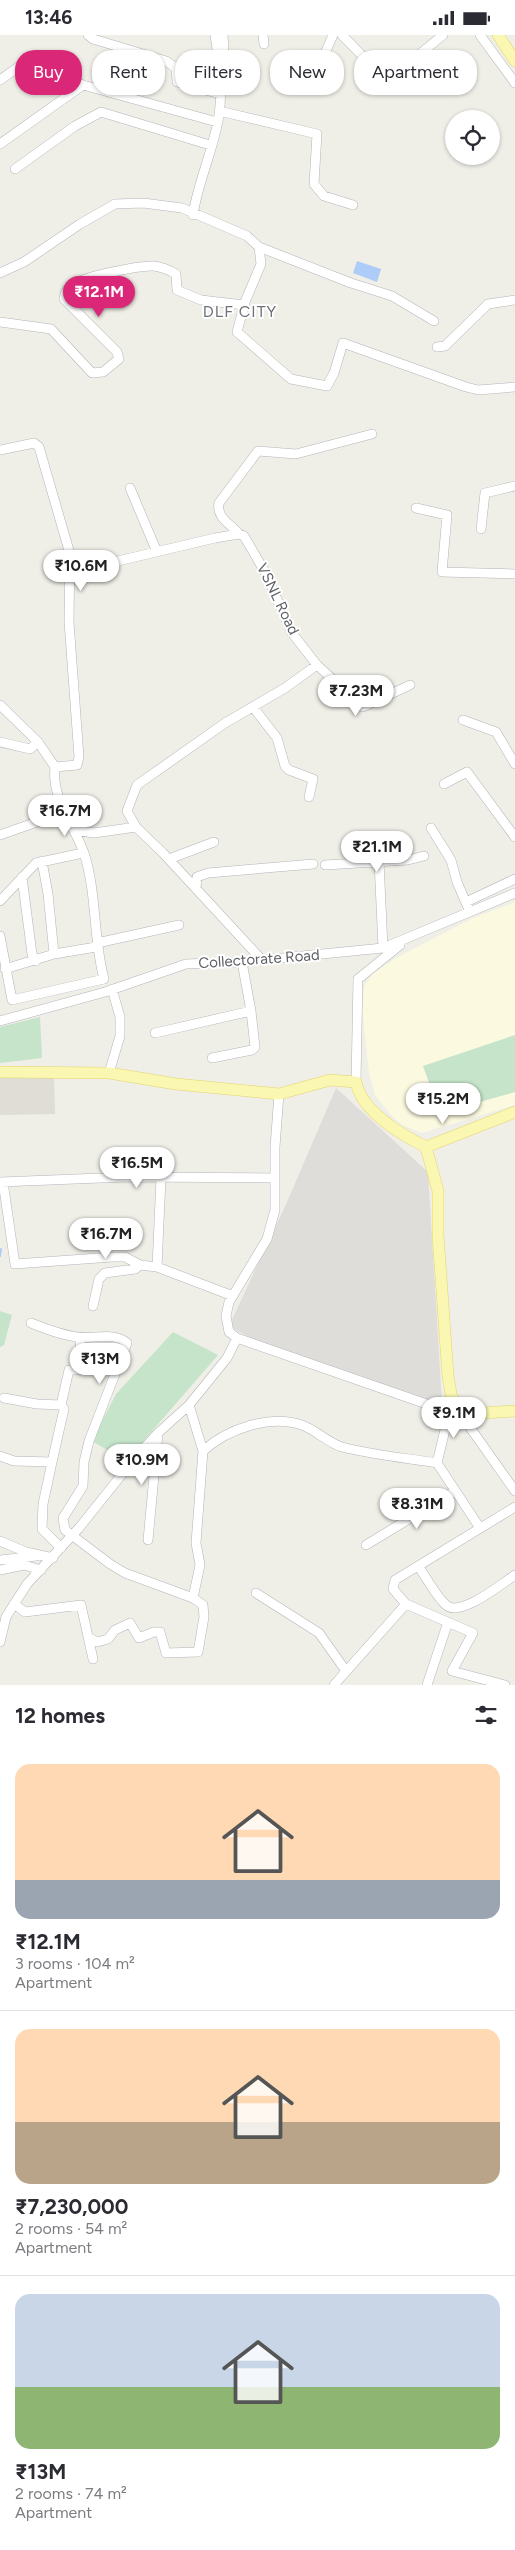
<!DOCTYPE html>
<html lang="en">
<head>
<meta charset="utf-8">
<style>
	:root { --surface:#fff; --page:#f2f2f3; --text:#2b2b33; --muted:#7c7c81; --line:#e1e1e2; --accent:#db2777 }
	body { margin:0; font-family:Figtree,sans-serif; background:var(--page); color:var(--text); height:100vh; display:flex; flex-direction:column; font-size:19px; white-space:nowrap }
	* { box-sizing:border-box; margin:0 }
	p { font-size:16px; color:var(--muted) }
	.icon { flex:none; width:28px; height:28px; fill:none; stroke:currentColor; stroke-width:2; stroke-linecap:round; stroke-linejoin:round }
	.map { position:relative; height:1650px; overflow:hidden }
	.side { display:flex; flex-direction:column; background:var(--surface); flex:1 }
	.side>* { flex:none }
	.banner { position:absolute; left:15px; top:15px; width:485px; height:45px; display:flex; gap:10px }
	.fabs { position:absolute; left:445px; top:75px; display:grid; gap:10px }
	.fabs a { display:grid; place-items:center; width:55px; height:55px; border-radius:50%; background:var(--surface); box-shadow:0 1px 4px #0004; font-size:25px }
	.price { position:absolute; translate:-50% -42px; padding:0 11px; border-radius:18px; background:#fff; color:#222; font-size:16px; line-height:32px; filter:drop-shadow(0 1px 2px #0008) }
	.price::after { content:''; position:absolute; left:50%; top:30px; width:15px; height:11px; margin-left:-8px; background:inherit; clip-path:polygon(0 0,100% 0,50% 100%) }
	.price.current { background:var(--accent); color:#fff }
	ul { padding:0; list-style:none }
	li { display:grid; align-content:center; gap:10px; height:265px; padding:0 15px }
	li+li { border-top:1px solid var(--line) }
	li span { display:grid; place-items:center; height:155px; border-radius:15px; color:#555 }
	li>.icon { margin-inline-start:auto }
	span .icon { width:90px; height:90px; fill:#fffc; stroke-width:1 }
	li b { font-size:21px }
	h2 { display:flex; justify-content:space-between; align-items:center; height:60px; padding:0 15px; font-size:21px }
	.tag { padding:0 18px; border-radius:20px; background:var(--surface); box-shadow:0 1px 4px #0004; font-size:18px; line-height:45px }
	.tag.current { background:var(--accent); color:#fff }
	.status { display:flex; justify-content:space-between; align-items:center; height:35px; padding:0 25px; background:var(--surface); direction:ltr }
	.status svg { height:14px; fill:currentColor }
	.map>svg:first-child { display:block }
	.commercial { fill:#fbf9df }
	.industrial { fill:#deddd9 }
	.education { fill:#dfddd5 }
	.green { fill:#c5e4c9 }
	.water { fill:#adcdf8 }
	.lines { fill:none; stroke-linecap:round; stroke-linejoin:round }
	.stream { stroke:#adcdf8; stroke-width:2 }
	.minor-casing { stroke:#b4b5ba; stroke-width:10 }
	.major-casing { stroke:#e6d468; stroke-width:12 }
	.minor { stroke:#fff; stroke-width:9 }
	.major { stroke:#f9f7b2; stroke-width:11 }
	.labels { text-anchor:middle; stroke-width:4; stroke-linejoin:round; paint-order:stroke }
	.street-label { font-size:15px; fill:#5e6065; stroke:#fff }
	.neighbourhood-label { font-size:16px; letter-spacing:1px; fill:#6f7277; stroke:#fff }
</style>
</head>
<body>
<div class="status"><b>13:46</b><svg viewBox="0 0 49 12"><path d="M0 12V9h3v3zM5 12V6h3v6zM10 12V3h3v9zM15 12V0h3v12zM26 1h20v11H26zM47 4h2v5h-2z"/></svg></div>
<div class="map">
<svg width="515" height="1650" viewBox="0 0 515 1650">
	<rect width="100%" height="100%" fill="#efeee7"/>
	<path class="commercial" d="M515,867v203l-93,28 -20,-8 -13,-12 -14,-18 -6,-22 -7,-64 2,-22 8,-13 24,-16 77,-40z"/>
	<path class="industrial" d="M336,1053l92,84 14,232 -184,-62 -29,-16 58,-124z"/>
	<path class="education" d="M0,1043h54l1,36 -55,1z"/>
	<path class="green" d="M40,982l2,41 -42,5v-36z
		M515,1000v57l-75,21 -17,-47z
		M0,1276l12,4 -8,30 -4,2z
		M173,1297l45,23 -92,106 -34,-20 24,-47z"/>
	<path class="water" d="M357,226l24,8 -4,13 -24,-9z"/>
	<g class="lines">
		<path class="stream" d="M0,1221l1,-7"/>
		<g class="minor-casing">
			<path id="minor" d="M88,0l5,4 73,22 10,7 1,14 43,12
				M223,0l1,13
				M263,0l1,9
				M342,0l45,46 56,-46
				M480,0l35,48
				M275,42l47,-17 11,-25
				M0,45l21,-15 37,10 25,10
				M219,76l98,23 -3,50 10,12 29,9
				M0,109l83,-59 134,37
				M15,134l60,-43 26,-14 109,33
				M193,180c5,-34 21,-66 26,-100 4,-27 0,-53 -4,-80
				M259,212l2,17 -16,38 -8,30 54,47 36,7 7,-13 9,-30 123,44 12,3 37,-3
				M0,238l24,-11 56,-38 35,-20 28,-1 39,5 65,28 12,11 92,36 41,13 42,25
				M0,287l51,7 41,44 11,-1 16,-13 -2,-7 -53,-53c1,-6 2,-9 7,-13 9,-9 70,-21 83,-20 8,1 15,4 22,8l1,16 24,10 43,5
				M437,312l8,-1 43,-42 27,-4
				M0,415l34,-7 5,4 31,107 -1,68 10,135 -2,8 -22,2
				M130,453l27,64
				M416,473l31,7 -5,57 73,2
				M481,494l4,-36 30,-7
				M239,499c-8,-10 -23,-16 -20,-31l39,-52 38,3 76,-20
				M71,534l30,-4 114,-27 24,-4 5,2 21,36 27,61 25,32 -32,23 -60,35 -88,62 -10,26 9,16
				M317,630l46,42 47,-22
				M0,670l38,37 17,25c-4,31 19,58 29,86 13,40 9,85 20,126l-92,21 -12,-64
				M253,672l24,31 8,28 4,4 24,9 -4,18
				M463,685l33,12 19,32
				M0,707l30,7 8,-7
				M444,749l23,-12 48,65
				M431,793l20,32 6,22 13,30
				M75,795l19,3 42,-6 27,26 99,107
				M0,800l65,-23
				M169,824l45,-17
				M42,826l6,33 6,60
				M379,826l4,87
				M325,830l83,-5 16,-4
				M22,842l10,77 4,7
				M196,854l1,-12 11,-4 105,-9
				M0,866l36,-38 47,-10
				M466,867l49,-23
				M97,908l82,-18
				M5,934l49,-15 42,-7
				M0,986l105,-29 81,-28 56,-2 141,-14 132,-55
				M155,998l96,-22 -9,-49
				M212,1023l40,-8 3,-3 -4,-36
				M109,1038l11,-37v-19l-8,-28
				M356,1047l2,-103 42,-34
				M279,1059l-4,53v63l-8,29 -38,63 -3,14 3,16 8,6 201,70 19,1 58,82
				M0,1147l126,-5 149,1
				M3,1147l12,82 97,-7h13l15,8
				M157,1232l4,-89
				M93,1271l6,-27 6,-6 30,-4 5,-4 17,2 76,29
				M31,1288c15,6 30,12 46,14 16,3 37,-6 50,6l-38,98 -5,21 -1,24 -20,32 2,12 45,34 15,9 68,25
				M237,1303l-10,20 -38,47 14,46c24,-22 67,-37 99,-26 14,5 26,18 40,22 31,8 64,11 95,16l43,65
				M4,1363l33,6 24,1
				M0,1421l14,5 38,1 12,-53 -3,-4 8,-35h12l-1,-32
				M52,1427l-9,42 -1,25 19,19
				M437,1428l13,-54
				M148,1505l10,-107
				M0,1506l26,11 27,6
				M366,1510l89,-54
				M0,1525l36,-4
				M418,1531c9,12 17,29 28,39 14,13 55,-21 69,-30
				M0,1535l24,-5 17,5
				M256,1558l63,40 27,38
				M14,1569l11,8 56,-7 12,54
				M406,1569l67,29 -21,38 53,14
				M88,1602l9,5 11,-3 7,-9 15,-7 9,15 15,-6h6l6,21 32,-1 6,-35 -1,-12 -10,-7 7,-33 -4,-22 7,-92
				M0,1607l6,-25 21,-33 52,-56 56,-70 23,-25 31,-28
				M334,1650l72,-81 -13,-15 2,-9 120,-73
				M427,1650l21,-63"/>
		</g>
		<g class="major-casing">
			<path id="major" d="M498,0l17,26
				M0,1037l109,1 67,11 103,10 51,-14 26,2c5,29 46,53 70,65l12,44v44l10,141 3,18 6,15 12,5 46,-3
				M426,1112l89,-35"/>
		</g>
		<use href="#minor" class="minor"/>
		<use href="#major" class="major"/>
	</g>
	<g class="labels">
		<g class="street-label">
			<text transform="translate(278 564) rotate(64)" y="5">VSNL Road</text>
			<text transform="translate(259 924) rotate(-4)" y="5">Collectorate Road</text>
		</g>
		<g class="neighbourhood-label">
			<text x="240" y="282">DLF CITY</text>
		</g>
	</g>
</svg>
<div class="fabs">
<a><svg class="icon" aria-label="locate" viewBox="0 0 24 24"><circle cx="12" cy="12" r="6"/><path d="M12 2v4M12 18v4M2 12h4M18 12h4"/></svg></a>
</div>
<b class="price current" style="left:99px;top:283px">₹12.1M</b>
<b class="price" style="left:81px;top:557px">₹10.6M</b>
<b class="price" style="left:356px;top:682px">₹7.23M</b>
<b class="price" style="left:65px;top:802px">₹16.7M</b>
<b class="price" style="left:377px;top:838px">₹21.1M</b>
<b class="price" style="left:443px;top:1090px">₹15.2M</b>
<b class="price" style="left:137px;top:1154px">₹16.5M</b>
<b class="price" style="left:106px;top:1225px">₹16.7M</b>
<b class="price" style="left:100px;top:1350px">₹13M</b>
<b class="price" style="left:454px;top:1404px">₹9.1M</b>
<b class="price" style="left:142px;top:1451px">₹10.9M</b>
<b class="price" style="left:417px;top:1495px">₹8.31M</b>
<div class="banner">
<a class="tag current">Buy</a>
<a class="tag">Rent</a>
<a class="tag">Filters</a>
<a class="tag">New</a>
<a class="tag">Apartment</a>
</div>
</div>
<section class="side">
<h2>12 homes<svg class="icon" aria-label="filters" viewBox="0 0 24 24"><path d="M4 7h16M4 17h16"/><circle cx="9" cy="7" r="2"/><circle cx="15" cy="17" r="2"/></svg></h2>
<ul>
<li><span style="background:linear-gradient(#ffd9b3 75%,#9aa5b1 0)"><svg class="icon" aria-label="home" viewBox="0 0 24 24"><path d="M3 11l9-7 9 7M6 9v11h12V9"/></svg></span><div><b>₹12.1M</b><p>3 rooms · 104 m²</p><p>Apartment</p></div></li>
<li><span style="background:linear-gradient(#ffd9b3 60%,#b9a48a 0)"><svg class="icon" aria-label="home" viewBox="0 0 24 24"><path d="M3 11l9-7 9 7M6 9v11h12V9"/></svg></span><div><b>₹7,230,000</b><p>2 rooms · 54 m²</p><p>Apartment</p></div></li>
<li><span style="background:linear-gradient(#c9d6e8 60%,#8fb573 0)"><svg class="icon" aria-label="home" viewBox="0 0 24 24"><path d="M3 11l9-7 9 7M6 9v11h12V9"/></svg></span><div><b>₹13M</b><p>2 rooms · 74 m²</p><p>Apartment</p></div></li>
</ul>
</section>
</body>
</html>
